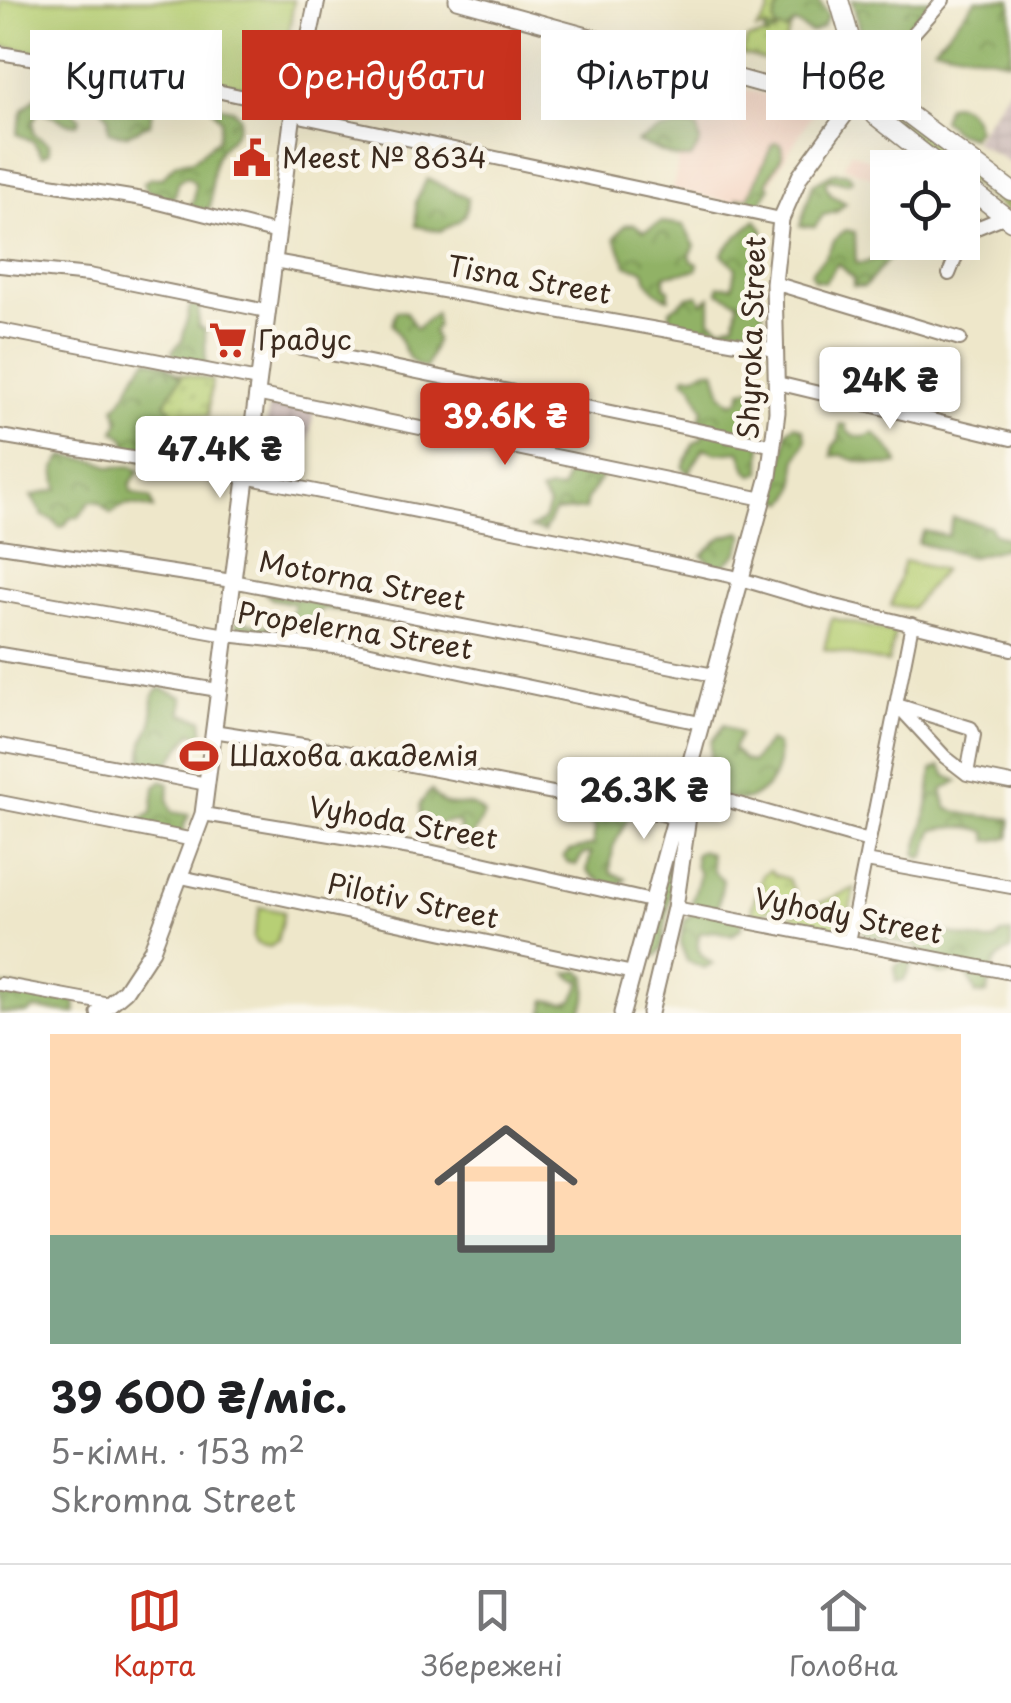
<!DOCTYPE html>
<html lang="uk">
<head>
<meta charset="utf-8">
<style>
	:root { --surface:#fff; --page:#f6f6f6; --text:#202124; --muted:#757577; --line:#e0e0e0; --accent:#c8321e }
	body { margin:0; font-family:"Playpen Sans",sans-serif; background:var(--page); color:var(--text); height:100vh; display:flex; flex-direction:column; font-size:38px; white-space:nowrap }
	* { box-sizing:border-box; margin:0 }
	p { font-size:32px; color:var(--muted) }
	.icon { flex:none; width:55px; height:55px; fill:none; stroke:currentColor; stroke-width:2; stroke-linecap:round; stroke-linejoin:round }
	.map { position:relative; height:1013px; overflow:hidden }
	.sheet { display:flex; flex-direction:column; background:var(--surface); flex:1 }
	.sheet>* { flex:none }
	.guide { position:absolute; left:30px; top:30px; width:952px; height:90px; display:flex; gap:20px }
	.buttons { position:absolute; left:870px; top:150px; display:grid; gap:20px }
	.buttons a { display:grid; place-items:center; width:110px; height:110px; border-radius:0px; background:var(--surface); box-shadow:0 10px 40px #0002; font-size:50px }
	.price { position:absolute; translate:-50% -85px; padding:0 22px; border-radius:10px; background:#fff; color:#222; font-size:32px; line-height:65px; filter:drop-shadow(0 2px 5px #0008) }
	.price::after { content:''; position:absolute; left:50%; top:60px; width:30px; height:22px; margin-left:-15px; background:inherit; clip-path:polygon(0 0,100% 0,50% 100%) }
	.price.active { background:var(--accent); color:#fff }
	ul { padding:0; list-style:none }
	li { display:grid; align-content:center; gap:20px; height:530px; padding:0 50px }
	li span { display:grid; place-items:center; height:310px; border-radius:0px; color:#555 }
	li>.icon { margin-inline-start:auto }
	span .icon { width:180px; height:180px; fill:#fffc; stroke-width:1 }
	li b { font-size:42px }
	.tag { padding:0 35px; border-radius:0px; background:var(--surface); box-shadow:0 10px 40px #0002; font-size:35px; line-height:90px }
	.tag.active { background:var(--accent); color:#fff }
	.menu { display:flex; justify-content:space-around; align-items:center; height:140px; border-top:2px solid var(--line); background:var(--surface); font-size:28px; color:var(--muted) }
	.menu a { display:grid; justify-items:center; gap:5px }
	.menu .active { color:var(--accent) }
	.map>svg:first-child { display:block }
	.built { fill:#f4d3c1 }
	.industrial { fill:url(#industrial-grid) }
	.grass { fill:url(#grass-dots); stroke:#797c49; stroke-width:2.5 }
	.forest { fill:url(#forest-crowns); stroke:#666e42; stroke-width:2.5 }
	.park { fill:#b7cf74; stroke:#797c49; stroke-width:2.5 }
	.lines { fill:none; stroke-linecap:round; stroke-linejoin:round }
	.minor-casing { stroke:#948874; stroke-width:16 }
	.tertiary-casing { stroke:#948874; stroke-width:19 }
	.secondary-casing { stroke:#948874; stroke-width:21 }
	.minor { stroke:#fff; stroke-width:12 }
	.tertiary { stroke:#fff; stroke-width:15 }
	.secondary { stroke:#fff; stroke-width:18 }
	.labels { text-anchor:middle; stroke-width:9; stroke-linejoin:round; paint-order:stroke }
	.poi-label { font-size:28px; fill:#3b2a1e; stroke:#fbf7ec; text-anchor:start }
	.street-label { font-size:28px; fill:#3b2a1e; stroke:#fbf7ec }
</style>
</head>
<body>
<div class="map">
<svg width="1011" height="1013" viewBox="0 0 1011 1013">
	<defs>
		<pattern id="industrial-grid" width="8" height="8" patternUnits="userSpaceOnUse" patternTransform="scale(2.5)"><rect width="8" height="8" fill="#d0c0bc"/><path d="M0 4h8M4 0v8" fill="none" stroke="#b4a5a1"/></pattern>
		<pattern id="grass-dots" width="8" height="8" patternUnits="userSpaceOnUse" patternTransform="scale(2.5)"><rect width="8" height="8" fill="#b7cf74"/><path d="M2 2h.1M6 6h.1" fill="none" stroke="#9eb264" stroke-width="1.8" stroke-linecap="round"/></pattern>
		<pattern id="forest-crowns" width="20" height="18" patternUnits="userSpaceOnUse" patternTransform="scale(2.5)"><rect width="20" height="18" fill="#91b266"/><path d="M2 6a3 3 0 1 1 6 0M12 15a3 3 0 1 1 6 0" fill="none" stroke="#789153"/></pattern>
	</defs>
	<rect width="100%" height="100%" fill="#fbf7ec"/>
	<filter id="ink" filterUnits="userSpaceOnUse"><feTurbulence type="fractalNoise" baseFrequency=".01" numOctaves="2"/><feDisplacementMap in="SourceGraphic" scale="20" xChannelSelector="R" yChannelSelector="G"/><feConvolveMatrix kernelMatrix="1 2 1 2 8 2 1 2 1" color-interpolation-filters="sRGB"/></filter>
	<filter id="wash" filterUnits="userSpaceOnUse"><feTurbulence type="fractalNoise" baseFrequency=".0048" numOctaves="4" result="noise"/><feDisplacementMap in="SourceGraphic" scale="40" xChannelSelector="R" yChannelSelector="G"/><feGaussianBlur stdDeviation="2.25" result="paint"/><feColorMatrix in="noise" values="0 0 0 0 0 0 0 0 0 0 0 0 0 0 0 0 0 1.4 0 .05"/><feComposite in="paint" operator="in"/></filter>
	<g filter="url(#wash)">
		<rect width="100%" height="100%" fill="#eee7ca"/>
		<path class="built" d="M693,78l124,28 -62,101 -82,-17z
			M850,152l38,16 -1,16 -43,-18z"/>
		<path class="industrial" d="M1011,86v77l-38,-22z
			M270,399l45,8 -15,74 -41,-8z"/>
		<path class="grass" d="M770,0l31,1 -24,63 -35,-10 5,-15 22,-4 -1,-7 -12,2 13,-17z
			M890,111l121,87v16l-48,-39 -1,-7 -9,-1 -64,-48z
			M166,371l46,9 -4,36 -25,-4 -7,42 -22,-3z
			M770,870l5,5 13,4 9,17 -1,8 -17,1 -26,13 -1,-12 11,-32z"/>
		<path class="forest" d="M775,0h43l10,16 -5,11 -12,6 -16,-10 -9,8 -6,-2 -14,8 -2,-7 13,-1 -3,-7 5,-17z
			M852,0h79l-45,52h-19z
			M976,0h35v61l-76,-14z
			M75,73l1,18 -6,14 10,14 -3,5c-16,1 -22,-11 -38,-13l-6,10 1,13 15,10v8l-7,4 -9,-15 -16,-7 6,-24 14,-14 29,1 1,-19z
			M110,84l4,25 20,4 12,-17 7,4 -3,24c-16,7 -23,15 -41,7l-1,-15 -8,-10 4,-20z
			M209,104l23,5 8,8c-2,23 -17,23 -24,41 -7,18 -3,33 -6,49l-8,6 -13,-5 5,-9 1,-16 -8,-7 -8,5 -4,14 -6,6 -22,-11 -4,-7 8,-5h11l14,-15 17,-3 25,-21 3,-19z
			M955,104c13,3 20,12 22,25l-6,8 -15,-5 -14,-12 5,-15z
			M688,125l10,4 2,14 -9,15h-14l-40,-16 23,-12z
			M776,142l6,3v11l-15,26 3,6 -11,18 -21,-1 -1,-7h11l24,-53z
			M833,173h15l4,7 -4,3 -19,-4 -4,5 6,11 15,8 -10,9 -13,3 -8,12 -15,-1 13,-42z
			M427,179l41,19c0,21 -10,25 -28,33l-24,-5v-25z
			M756,220l7,9c-2,16 -10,29 -8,46 1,16 10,32 8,48 -5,31 -74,5 -93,-3v-10l18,-13 10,-2 4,8 8,-6v23l11,7 14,-4 3,-21 -20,-10 1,-6h14l3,-18 -14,-14c5,-10 24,-25 34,-34z
			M662,222l21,3 12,21 -5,8 2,7 6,3 -1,6 -32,5 -1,12 5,2v9c-14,-3 -22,-15 -25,-28l-17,-4 -12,-28 10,-13 9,-1 10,7z
			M846,230l9,2 1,31h9l14,-6 4,-9 -2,-8 26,3c-6,11 -10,9 -19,17 -8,8 -15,19 -24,27l-11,-1v-8l-15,-15 -13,19 -11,-2 -3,-7c2,-5 6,-8 10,-12 13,-12 5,-18 25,-31z
			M199,303l-1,23 7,4 1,35 -31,-6 -3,-8 10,-10 8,-35z
			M396,311l10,1 10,17 19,-16 2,12 -4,7 3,8 -10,28c-23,-5 -21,-25 -34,-43z
			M148,359l17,5 16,13 -16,26 7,8c-18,28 1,33 20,49l-20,4 -58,-9 13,-11 -2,-6 -11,-7 5,-9 -4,-15c16,-14 17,-35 33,-48z
			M705,370h10l7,24 9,9 8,-3 3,-10 15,-3 5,28 -1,57 -8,3 -6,-5 -7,-19 -23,2 -13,-5 -16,26 -5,-7 10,-23 11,-7 -7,-11 6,-16 -10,-24 -9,-7 2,-4h10z
			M840,424l6,1 1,6c10,7 16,8 27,2l21,22 3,9c-12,3 -46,-2 -55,-9l-11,1 1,-10 6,-6z
			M794,425l9,4 3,10c-2,8 -9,16 -10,24 -2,16 4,26 -10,39l-7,-2 -5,-9 11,-39 2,-21z
			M64,456l34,5 13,6 21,-1 7,5 -9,13 1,8 20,7 2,10c-17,-4 -30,-8 -42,5l-12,-12 -9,-1 -11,16h-8l-7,9 -5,1 -5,-7 -11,-4 -12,-20 27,-7 -3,-21z
			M580,466l22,3 1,6 -16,24 -2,10 -31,3 -10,20 -14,-4 14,-8 5,-15 -9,-13 9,-3 13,1 6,-18z
			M953,518l37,8 3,7 16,6 -3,9 -35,9 -53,-14 6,-12 24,5z
			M741,532l3,4 -6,16 -14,14 -11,-1 -11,-10 20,-18z
			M264,592l83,16 -3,3 -20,-2 -11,6 -2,8 18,13v7l-54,-10h-33l-6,-5 2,-18 3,4 -2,6c22,7 51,13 55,-16l-22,-5z
			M160,688l23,9 -1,17 20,5 2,18 -12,-5 -28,38 -23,-2 2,-26 9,-18 1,-28z
			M724,725l16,9 -7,15 11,11 8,2 17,-21 8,4c10,47 -47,78 -68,35l2,-38z
			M941,766l5,10 12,5 -16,9 5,18c19,9 42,8 63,11l-1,19 -21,3 -2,-9c-14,-7 -37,-5 -53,-2l-8,26 -5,2 -4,-4 12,-48 4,-36z
			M162,780l7,4 -1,17 4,11 17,3 -5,10v10l-47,-9 3,-7 12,-6 3,-26z
			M431,790c19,30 34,2 53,24 -5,13 -13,22 -18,36l-8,-1 2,-25c-12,-5 -21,-1 -31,7l-9,-3v-24z
			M590,807l36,4 3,5 -16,31 -3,25 16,7c-12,12 -28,2 -39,-8l4,-18 -8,1 -7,11 -8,-2 -5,-6 6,-6 24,-6 2,-17 -8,-11z
			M679,840l-17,108 -6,8 -6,-3c-1,-22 15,-96 29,-113z
			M702,850l8,4 3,17 10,9 -5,28 24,13 -1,7 -8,7 -19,-4 -14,2c-6,17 0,22 13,31l-9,4 -17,-7 -7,-18 5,-23 13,-12 -6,-6 8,-28 -5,-8v-11z
			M868,915l115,26h11l7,-7 10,-1v17c-22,9 -18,25 -24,44h-11l-7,-17 -9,-6 -19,3 -28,-12 -9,18 -8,2 -1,-16 23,-12 -1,-7 -54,-13v-11z
			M580,971l7,5 -1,24 -6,13h-37l3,-13 19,3 8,-3 9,-18 -10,-4 -5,-5z
			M0,985l75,12 1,16 -42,-4 -6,4h-28z"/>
		<path class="park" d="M0,0h294l-15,92 -279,-46z
			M904,561l39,9 -31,38 -21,-2z
			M832,618l63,15 -7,30 -64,-14z
			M855,888l-11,46 -67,-13z
			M260,907l24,5 -7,30 -7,5 -13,-3 -4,-6z"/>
	</g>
	<g filter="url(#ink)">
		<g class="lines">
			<g class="minor-casing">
				<path id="minor" d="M0,53l180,30 101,22 23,12 477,102
					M860,94l83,-94
					M0,176l143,23 135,34
					M962,242l12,-13 32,-13
					M274,261l502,89
					M0,266l89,9 178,36
					M949,274l13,-32
					M774,283l186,56
					M0,330l258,50
					M263,340l511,106
					M777,383l234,56
					M256,394l507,105
					M0,436l245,41 328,65 157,34 81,24 200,49
					M0,546l232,35 482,94
					M0,594l226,41 126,14 348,74
					M0,654l218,36
					M897,705l48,52 22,17 44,9
					M900,706l71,22 3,7 -7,39
					M213,731l116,18 336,66 17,6
					M0,745l207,39
					M693,791l176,50
					M0,802l194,38
					M203,814l226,37 222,50
					M866,861l145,26
					M181,877l452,96
					M675,908l336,65
					M849,942l63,-318
					M0,984l109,20"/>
			</g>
			<g class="tertiary-casing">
				<path id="tertiary" d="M457,0l362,100 41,-6
					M99,1013l26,-22 27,-41 51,-136 90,-701 24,-113
					M622,1013l147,-537 8,-64 -3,-129 7,-64 19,-43 60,-82
					M650,1013l25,-105 20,-141"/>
			</g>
			<g class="secondary-casing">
				<path id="secondary" d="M839,0l16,55 5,39 16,22 66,52
					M860,94l31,7 120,90
					M962,183l49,38"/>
			</g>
			<use href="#minor" class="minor"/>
			<use href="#tertiary" class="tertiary"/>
			<use href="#secondary" class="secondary"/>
		</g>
	</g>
	<defs>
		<g id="civic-bare" transform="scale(3)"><path d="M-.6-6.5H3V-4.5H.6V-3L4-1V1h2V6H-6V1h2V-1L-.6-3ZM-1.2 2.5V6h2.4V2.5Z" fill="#c8321e" stroke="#fbf7ec" stroke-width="2.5" paint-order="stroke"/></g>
		<g id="supermarket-bare" transform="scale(3)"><path d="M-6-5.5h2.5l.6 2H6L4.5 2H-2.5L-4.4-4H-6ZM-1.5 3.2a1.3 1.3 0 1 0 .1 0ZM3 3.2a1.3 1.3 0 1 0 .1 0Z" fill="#c8321e" stroke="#fbf7ec" stroke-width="2.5" paint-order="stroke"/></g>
		<g id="stadium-bare" transform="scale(3)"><path d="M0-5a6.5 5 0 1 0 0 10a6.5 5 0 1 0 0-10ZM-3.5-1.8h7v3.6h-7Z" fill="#c8321e" stroke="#fbf7ec" stroke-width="2.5" paint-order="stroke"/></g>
	</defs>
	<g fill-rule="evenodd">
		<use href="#civic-bare" x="252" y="158"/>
		<use href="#supermarket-bare" x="228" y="340"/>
		<use href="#stadium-bare" x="199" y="756"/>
	</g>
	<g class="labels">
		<g class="poi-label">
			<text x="282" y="168">Meest № 8634</text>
			<text x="258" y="350">Градус</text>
			<text x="229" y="766">Шахова академія</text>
		</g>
		<g class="street-label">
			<text transform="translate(529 280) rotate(10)" y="10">Tisna Street</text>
			<text transform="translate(752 338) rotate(-88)" y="10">Shyroka Street</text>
			<text transform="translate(362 581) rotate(11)" y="10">Motorna Street</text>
			<text transform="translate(355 631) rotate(9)" y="10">Propelerna Street</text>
			<text transform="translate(403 823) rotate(10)" y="10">Vyhoda Street</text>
			<text transform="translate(413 901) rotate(12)" y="10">Pilotiv Street</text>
			<text transform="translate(848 916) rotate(11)" y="10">Vyhody Street</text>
		</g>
	</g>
</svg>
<div class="buttons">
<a><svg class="icon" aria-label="locate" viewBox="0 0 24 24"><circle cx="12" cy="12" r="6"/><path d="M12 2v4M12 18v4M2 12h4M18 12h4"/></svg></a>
</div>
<b class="price" style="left:890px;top:432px">24K ₴</b>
<b class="price active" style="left:505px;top:468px">39.6K ₴</b>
<b class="price" style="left:220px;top:501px">47.4K ₴</b>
<b class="price" style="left:644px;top:842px">26.3K ₴</b>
<div class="guide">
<a class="tag">Купити</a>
<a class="tag active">Орендувати</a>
<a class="tag">Фільтри</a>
<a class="tag">Нове</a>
</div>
</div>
<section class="sheet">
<ul>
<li><span style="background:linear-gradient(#ffd9b3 65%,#7fa58c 0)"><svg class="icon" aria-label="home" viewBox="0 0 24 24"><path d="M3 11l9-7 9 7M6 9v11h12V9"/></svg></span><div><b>39 600 ₴/міс.</b><p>5-кімн. · 153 m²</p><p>Skromna Street</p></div></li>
</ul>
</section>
<nav class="menu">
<a class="active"><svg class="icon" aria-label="map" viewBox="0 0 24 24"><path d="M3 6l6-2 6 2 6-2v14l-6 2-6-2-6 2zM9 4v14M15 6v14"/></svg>Карта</a>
<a><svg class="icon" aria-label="saved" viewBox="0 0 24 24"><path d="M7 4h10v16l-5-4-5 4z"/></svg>Збережені</a>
<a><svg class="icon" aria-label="home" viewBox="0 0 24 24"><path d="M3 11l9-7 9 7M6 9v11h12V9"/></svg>Головна</a>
</nav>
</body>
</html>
